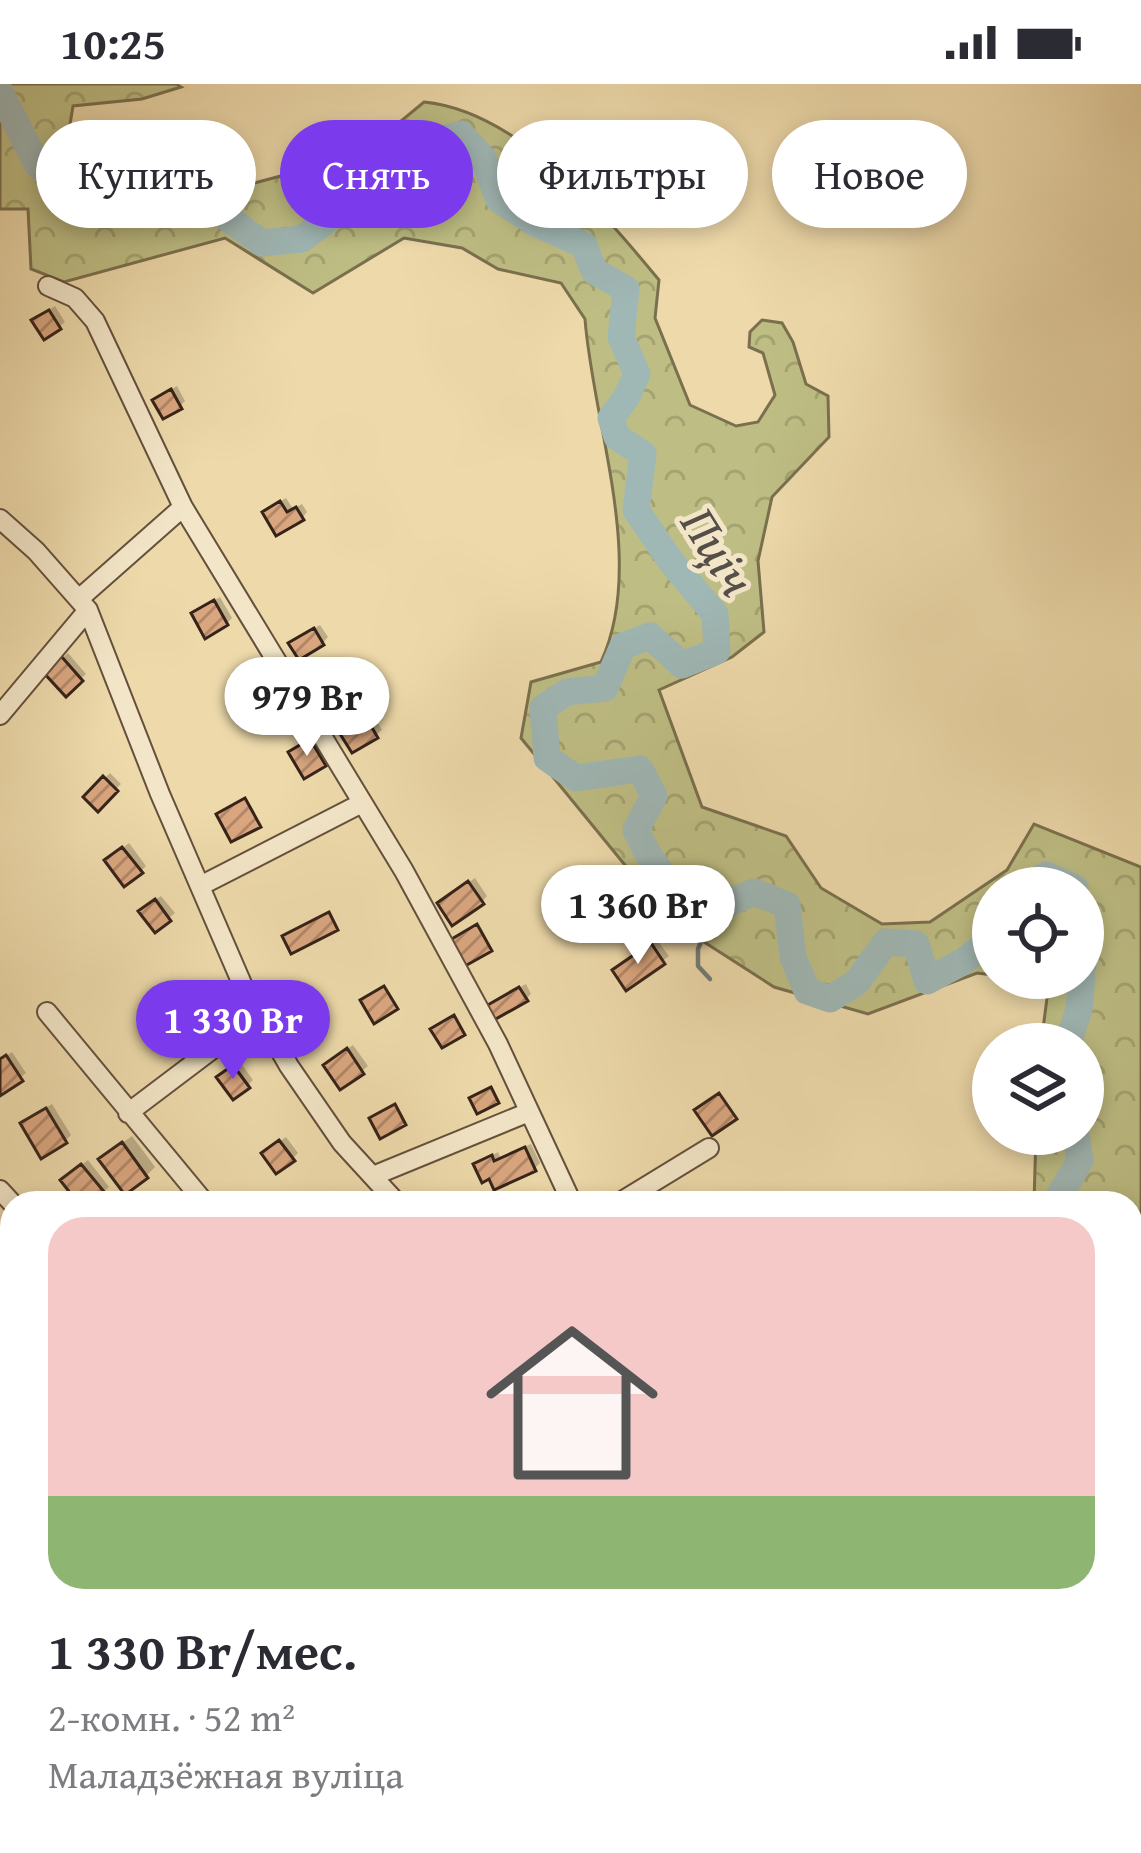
<!DOCTYPE html>
<html lang="ru">
<head>
<meta charset="utf-8">
<style>
	:root { --surface:#fff; --page:#f2f2f3; --text:#2b2b33; --muted:#7c7c81; --accent:#7c3aed }
	body { margin:0; font-family:"Gentium Book Plus",serif; background:var(--page); color:var(--text); height:100vh; display:flex; flex-direction:column; font-size:45px; white-space:nowrap }
	* { box-sizing:border-box; margin:0 }
	p { font-size:39px; color:var(--muted) }
	.icon { flex:none; width:66px; height:66px; fill:none; stroke:currentColor; stroke-width:2; stroke-linecap:round; stroke-linejoin:round }
	.map { position:relative; flex:1; overflow:hidden }
	.side { position:absolute; left:0px; top:1107px; width:1143px; height:663px; display:flex; flex-direction:column; background:var(--surface); border-radius:36px 36px 0 0; box-shadow:0 6px 18px #0003 }
	.side>* { flex:none }
	.top-card { position:absolute; left:36px; top:36px; width:1071px; height:108px; display:flex; gap:24px }
	.buttons { position:absolute; left:972px; top:783px; display:grid; gap:24px }
	.buttons a { display:grid; place-items:center; width:132px; height:132px; border-radius:50%; background:var(--surface); box-shadow:0 6px 18px #0003; font-size:60px }
	.price { position:absolute; translate:-50% -102px; padding:0 27px; border-radius:42px; background:#fff; color:#222; font-size:39px; line-height:78px; filter:drop-shadow(0 3px 6px #0008) }
	.price::after { content:''; position:absolute; left:50%; top:72px; width:36px; height:27px; margin-left:-18px; background:inherit; clip-path:polygon(0 0,100% 0,50% 100%) }
	.price.selected { background:var(--accent); color:#fff }
	ul { padding:0; list-style:none }
	li { display:grid; align-content:center; gap:24px; height:636px; padding:0 48px }
	li span { display:grid; place-items:center; height:372px; border-radius:36px; color:#555 }
	li>.icon { margin-inline-start:auto }
	span .icon { width:216px; height:216px; fill:#fffc; stroke-width:1 }
	li b { font-size:51px }
	.chip { padding:0 42px; border-radius:54px; background:var(--surface); box-shadow:0 6px 18px #0003; font-size:42px; line-height:108px }
	.chip.selected { background:var(--accent); color:#fff }
	.status { display:flex; justify-content:space-between; align-items:center; height:84px; padding:0 60px; background:var(--surface); direction:ltr }
	.status svg { height:33px; fill:currentColor }
	.map>svg:first-child { display:block }
	.forest { fill:url(#forest-crowns); stroke:#7a704e; stroke-width:3 }
	.shadow { fill:#0003 }
	.lines { fill:none; stroke-linecap:round; stroke-linejoin:round }
	.stream { stroke:#757c77; stroke-width:4.5 }
	.river { stroke:#9fb7b5; stroke-width:27 }
	.building { fill:url(#building-hatch); stroke:#362319; stroke-width:3 }
	.minor-casing { stroke:#64503d; stroke-width:22 }
	.minor { stroke:#f3e6c8; stroke-width:18 }
	.labels { text-anchor:middle; stroke-width:10; stroke-linejoin:round; paint-order:stroke }
	.water-label { font-size:51px; font-style:italic; fill:#564f48; stroke:#f3e6c8 }
</style>
</head>
<body>
<div class="status"><b>10:25</b><svg viewBox="0 0 49 12"><path d="M0 12V9h3v3zM5 12V6h3v6zM10 12V3h3v9zM15 12V0h3v12zM26 1h20v11H26zM47 4h2v5h-2z"/></svg></div>
<div class="map">
<svg width="1141" height="1769" viewBox="0 0 1141 1769">
	<defs>
		<pattern id="forest-crowns" width="20" height="18" patternUnits="userSpaceOnUse" patternTransform="scale(3)"><rect width="20" height="18" fill="#bebe84"/><path d="M2 6a3 3 0 1 1 6 0M12 15a3 3 0 1 1 6 0" fill="none" stroke="#a4a371"/></pattern>
		<pattern id="building-hatch" width="6" height="6" patternUnits="userSpaceOnUse" patternTransform="scale(3)"><rect width="6" height="6" fill="#d9a67f"/><path d="M-1 1l2-2M0 6l6-6M5 7l2-2" fill="none" stroke="#b18767"/></pattern>
	</defs>
	<rect width="100%" height="100%" fill="#edd9aa"/>
	<filter id="stains"><feTurbulence type="fractalNoise" baseFrequency=".00167" numOctaves="4"/><feColorMatrix values="0 0 0 0 .2 0 0 0 0 .09 0 0 0 0 .02 0 0 0 .5 -.17"/></filter>
	<radialGradient id="worn" r=".72"><stop offset=".6" stop-color="#630" stop-opacity="0"/><stop offset="1" stop-color="#630" stop-opacity=".3"/></radialGradient>
	<path class="forest" d="M0,0h176l5,3 -39,12 -69,7 -7,43 26,21 98,5 53,11 117,-31 64,-53c93,9 178,109 235,178l-4,38 35,87 46,21 22,-4 17,-27 -12,-42 -14,-6 1,-15 12,-12 20,3 11,19 13,42 22,12 1,41 -57,60 -14,64 6,71 -32,25 -73,33 43,117 84,29 35,52 61,36 48,-2 77,-52 27,-46 107,43v425l-10,14v-103h-97l2,-69h47v-90h-42l8,-61 -34,-5h68v-90h-90v87l-16,-2 -109,41 -94,-27 -104,-67 -149,-182 10,-56 70,-20c46,-100 -8,-237 -16,-343l-24,-36 -63,-14 -36,-21 -58,-10 -91,55 -88,-55 -161,44 -33,-13 -3,-60h-28z
		M190,1758h513l10,1 7,8 -528,2z
		M978,1758h151l3,11h-153z"/>
	<path class="shadow" d="M55,222l10,16 -6,5 -18,-12z
		M177,302l8,15 -5,5 -19,-11z
		M286,414l7,11 9,-5 5,8 -5,6 -31,-11z
		M220,513l12,21 -5,5 -27,-14z
		M320,541l8,12 -5,6 -25,-5z
		M68,569l18,21 -20,19 -19,-21z
		M370,626l12,20 -6,5 -29,-11z
		M317,652l13,22 -5,6 -28,-17z
		M110,689l11,11 -23,23 -11,-11z
		M129,759l17,23 -5,5 -27,-16z
		M475,794l12,18 -5,6 -36,-4z
		M161,812l14,17 -20,16 -8,-23z
		M657,856l12,16 -42,31 -6,-22z
		M526,900l5,10 -5,5 -31,2z
		M196,905l11,17 -5,5 -27,-8z
		M353,961l15,21 -6,5 -30,-11z
		M12,968l14,21 -26,20v-33z
		M240,978l13,18 -5,5 -23,-13z
		M52,1020l19,31 -6,6 -36,-23z
		M132,1052l23,31 -9,9 -35,-25z
		M286,1053l12,16 -5,5 -23,-10z
		M531,1060l9,19 -6,6 -57,-5 21,-12 2,5z
		M88,1076l21,27 -13,11 -27,-23z
		M331,1109l6,10h-21z
		M2,1146l10,11v13l-10,9z"/>
	<g class="lines">
		<path class="stream" d="M710,895l-12,-13v-17l17,-40"/>
		<path class="river" d="M0,8l37,72 35,35 75,15 70,-4 45,33 40,-4 34,-26 48,-13 42,-57 35,-9 22,24 16,42 36,23 49,22 10,26 32,18 -5,48 16,37 -11,24 -15,20 6,19 26,17 -7,56 34,50 45,54 2,37 -35,14 -32,-29 -27,10 -18,42 -38,4 -24,16 4,50 29,20 64,-9 14,27 -18,34c18,40 38,64 79,79l39,-17 33,13 6,52 14,34 23,8 27,-17 29,-40 30,2 11,37 37,-20 29,-23
			M1024,804l22,-13 29,13
			M1083,846v36
			M1068,960l11,-35 3,-31
			M1055,1119l25,-42 -4,-27
			M1032,1758l1,9 8,2"/>
	</g>
	<path class="building" d="M49,226l12,19 -17,11 -13,-20z
		M171,305l11,20 -19,10 -11,-19z
		M280,417l7,11 9,-5 8,13 -28,16 -14,-24z
		M214,516l14,25 -23,14 -14,-26z
		M314,544l10,17 -25,15 -11,-17z
		M61,572l22,25 -17,16 -23,-25z
		M364,630l14,24 -26,15 -15,-24z
		M310,655l16,27 -22,13 -16,-27z
		M103,692l15,15 -20,21 -15,-15z
		M245,714l16,29 -30,15 -15,-28z
		M122,763l21,26 -19,14 -20,-27z
		M468,797l16,23 -32,22 -15,-23z
		M155,815l16,22 -16,12 -17,-22z
		M329,828l9,18 -47,24 -9,-18z
		M477,840l15,27 -27,15 -15,-26z
		M651,859l14,21 -39,27 -14,-21z
		M384,902l14,23 -24,15 -14,-24z
		M519,903l9,14 -34,19 -8,-14z
		M189,908l15,21 -23,16 -15,-21z
		M454,931l11,20 -23,13 -12,-19z
		M347,964l17,26 -24,16 -17,-25z
		M6,971l17,26 -23,15v-37z
		M233,981l17,23 -17,12 -17,-23z
		M491,1003l8,16 -22,11 -8,-16z
		M719,1009l18,26 -25,17 -18,-26z
		M395,1020l11,21 -26,14 -11,-21z
		M46,1024l21,35 -26,16 -21,-36z
		M279,1056l16,21 -19,13 -15,-21z
		M122,1058l26,36 -23,17 -27,-36z
		M525,1063l11,24 -42,19 -5,-11 -7,4 -9,-19 19,-9 2,6z
		M81,1080l25,30 -10,8 -5,-6 -13,7 -18,-23z"/>
	<g class="lines">
		<g class="minor-casing">
			<path id="minor" d="M48,202l27,12 20,23 88,186 221,364 94,173 74,159
				M0,435l36,32 52,59 72,184 83,192 46,80 53,77 55,60
				M80,514l103,-91
				M0,631l88,-105
				M200,802l162,-83
				M47,928l158,191
				M128,1029l131,-99
				M373,1092l156,-64
				M0,1106l12,13
				M619,1119l90,-55
				M0,1315l12,16
				M0,1413l12,1
				M899,1758l1,11"/>
		</g>
		<use href="#minor" class="minor"/>
	</g>
	<g class="labels">
		<g class="water-label">
			<text transform="translate(719 467) rotate(58)" y="18">Пціч</text>
		</g>
	</g>
	<rect width="100%" height="100%" filter="url(#stains)"/>
	<rect width="100%" height="100%" fill="url(#worn)"/>
</svg>
<div class="buttons">
<a><svg class="icon" aria-label="locate" viewBox="0 0 24 24"><circle cx="12" cy="12" r="6"/><path d="M12 2v4M12 18v4M2 12h4M18 12h4"/></svg></a>
<a><svg class="icon" aria-label="layers" viewBox="0 0 24 24"><path d="M12 4l9 5-9 5-9-5zM3 14l9 5 9-5"/></svg></a>
</div>
<b class="price" style="left:307px;top:675px">979 Br</b>
<b class="price" style="left:638px;top:883px">1 360 Br</b>
<b class="price selected" style="left:233px;top:998px">1 330 Br</b>
<div class="top-card">
<a class="chip">Купить</a>
<a class="chip selected">Снять</a>
<a class="chip">Фильтры</a>
<a class="chip">Новое</a>
</div>
<section class="side">
<ul>
<li><span style="background:linear-gradient(#f6c9c9 75%,#8fb573 0)"><svg class="icon" aria-label="home" viewBox="0 0 24 24"><path d="M3 11l9-7 9 7M6 9v11h12V9"/></svg></span><div><b>1 330 Br/мес.</b><p>2-комн. · 52 m²</p><p>Маладзёжная вуліца</p></div></li>
</ul>
</section>
</div>
</body>
</html>
